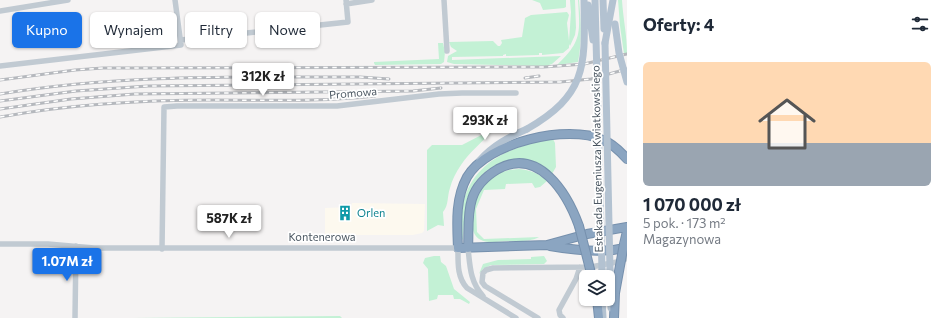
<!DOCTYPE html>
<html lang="pl">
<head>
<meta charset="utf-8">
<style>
	:root { --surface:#fff; --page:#f6f6f7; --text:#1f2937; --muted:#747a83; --line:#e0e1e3; --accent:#1a73e8 }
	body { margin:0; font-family:Commissioner,sans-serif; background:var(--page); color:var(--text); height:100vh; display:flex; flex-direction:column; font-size:15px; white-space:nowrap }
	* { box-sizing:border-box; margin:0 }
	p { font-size:13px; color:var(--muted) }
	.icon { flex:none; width:22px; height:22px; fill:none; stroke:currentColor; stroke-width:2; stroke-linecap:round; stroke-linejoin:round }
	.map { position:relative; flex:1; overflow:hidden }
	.sheet { display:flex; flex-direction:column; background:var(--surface); width:320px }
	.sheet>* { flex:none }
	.top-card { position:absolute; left:12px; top:12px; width:380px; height:36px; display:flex; gap:8px }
	.tools { position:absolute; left:579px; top:270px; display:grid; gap:8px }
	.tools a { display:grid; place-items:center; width:36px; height:36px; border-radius:6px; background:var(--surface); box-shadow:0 1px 3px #0004; font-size:20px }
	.price { position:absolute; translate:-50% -34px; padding:0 9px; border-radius:4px; background:#fff; color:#222; font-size:13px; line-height:26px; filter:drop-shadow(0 1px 2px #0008) }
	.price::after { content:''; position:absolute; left:50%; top:24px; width:12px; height:9px; margin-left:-6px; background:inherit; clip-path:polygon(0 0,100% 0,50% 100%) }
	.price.active { background:var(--accent); color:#fff }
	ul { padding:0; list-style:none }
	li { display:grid; align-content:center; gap:8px; height:212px; padding:0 16px }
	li+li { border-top:1px solid var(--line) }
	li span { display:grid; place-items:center; height:124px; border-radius:6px; color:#555 }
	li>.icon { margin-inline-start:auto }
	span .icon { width:72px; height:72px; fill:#fffc; stroke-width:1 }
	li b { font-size:17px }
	h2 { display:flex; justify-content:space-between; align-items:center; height:48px; padding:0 16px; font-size:17px }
	.pill { padding:0 14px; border-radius:6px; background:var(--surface); box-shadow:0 1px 3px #0004; font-size:14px; line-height:36px }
	.pill.active { background:var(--accent); color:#fff }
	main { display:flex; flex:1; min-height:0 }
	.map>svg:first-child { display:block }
	.commercial { fill:#fdf9ef }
	.green { fill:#c3f1d5 }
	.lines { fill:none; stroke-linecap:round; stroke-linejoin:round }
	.highway-casing { stroke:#7690ad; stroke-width:10 }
	.minor { stroke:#c1cad2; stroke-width:5.5 }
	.major { stroke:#b3c2d1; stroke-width:7 }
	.highway { stroke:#8ba5c1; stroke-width:8 }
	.rail-casing { stroke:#b5b8bd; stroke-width:3 }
	.rail { stroke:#fff; stroke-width:1.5; stroke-dasharray:4.5; stroke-linecap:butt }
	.highway-bridge-casing { stroke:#7690ad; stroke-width:10; stroke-linecap:butt }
	.major-bridge { stroke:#b3c2d1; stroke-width:7 }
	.highway-bridge { stroke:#8ba5c1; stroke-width:8 }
	.labels { text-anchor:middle; stroke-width:3.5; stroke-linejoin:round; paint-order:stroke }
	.street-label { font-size:11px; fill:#4a5661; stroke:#fff }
	.culture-label { font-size:11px; fill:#0d838f; stroke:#fff; text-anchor:start }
</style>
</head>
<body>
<main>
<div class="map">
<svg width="627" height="318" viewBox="0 0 627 318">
	<rect width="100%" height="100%" fill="#f5f3f3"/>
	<path class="commercial" d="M352,203l73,1 -1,27 -2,2 -9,2h-88v-27l26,-1z"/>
	<path class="green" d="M532,0h34v7l-2,1 -21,2 -3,-7z
		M570,0h5l1,28 -1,7 -5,11 -1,-2v4l-6,5 -21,2v-2h-3v2l-33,1v-2l-3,1v1l-51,1v3l109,-4 -9,8 -6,2 -92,-2 -7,-2 1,-6 9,-5 -6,-4 -2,-5 44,-1 5,5h2l2,-3 -1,-3 21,-3 3,-19 6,-3 36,-3 2,3 -2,8 2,18 2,-29z
		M578,0h1c2,21 3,42 -1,62l-21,3c25,-24 23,-32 21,-65z
		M618,0h4c1,18 5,35 5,53l-3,1 -4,-28z
		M438,43h5l2,9 -1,10 -3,2 -66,1 -1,-2v-1l65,-3z
		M495,128c-10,12 -26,24 -34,37 -5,7 -9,15 -11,23 -3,8 -1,17 -7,24l1,14 -6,-1 -11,6v-81l5,-5h30z
		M553,139l2,4 1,24 -4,7c-3,-3 -6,-6 -9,-8 -23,-14 -57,-3 -70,20 -8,14 -9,38 -10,54l-2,-2c0,-13 0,-26 3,-38 11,-40 51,-55 89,-61z
		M519,169c11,1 20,4 28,12l-7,6 -5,1 -3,-5 -26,1 -1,5 -21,1 -8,19 1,23 7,7 55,-2c-9,5 -21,4 -31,4 -8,0 -19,3 -27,-1 -16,-6 -8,-43 1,-53 4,-6 11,-10 16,-15l1,1 10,-3z
		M434,256h6l1,6 5,4 8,23 16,13 -1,2 -9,-5h-6l-1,-4h-15l-1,4 -8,2 -1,-32 -5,-6 2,-5z
		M544,256l3,5 -3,3 -53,1 -8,4 -4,5 4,-10 15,-4 33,-1v-2z
		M340,316l2,2h-210z"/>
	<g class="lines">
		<g class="highway-casing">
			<path id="highway" d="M627,159c-7,-8 -14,-15 -24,-19 -35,-16 -116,2 -136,37 -12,22 -10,47 -9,71l89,-3 40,-11 40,-7
				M624,244l3,-13
				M550,246c23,4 55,8 77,1
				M468,248c1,-16 -1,-34 4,-49 4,-13 14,-23 26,-30 41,-22 69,24 81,57
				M597,299l2,19
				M614,318l1,-25"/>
		</g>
		<path class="minor" d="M444,0l3,51
			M346,4l26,-4
			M0,11l68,-11
			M181,40l167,-18 -2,-22
			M0,66l181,-21 -6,-45
			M0,244h48l46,4h364c0,15 -1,29 9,40l49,30
			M468,248c2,18 2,34 15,48
			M162,249l2,-142 13,-1h160l102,-12 23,-1h54
			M75,318l1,-72
			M538,318l-53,-32 -3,-4 1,-9 3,-3 7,-2 98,-1 31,-6 5,-3
			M563,318l-3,-3 -1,-5 17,-31 4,-12"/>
		<path class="major" d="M603,0l1,29
			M605,43l8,-43
			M480,160c13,-15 29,-23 47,-31
			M602,270v7
			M610,270l1,38
			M602,299l1,19"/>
		<use href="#highway" class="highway"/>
		<g class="rail-casing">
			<path id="rail" d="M525,78l14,-2
				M0,80l75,-10 28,-2 441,-1 40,-3 43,-10
				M0,94c119,-20 240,-17 360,-17l29,2
				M0,101l76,-10 72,-5 412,-4 31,-3 36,-10
				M0,109l71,-10 64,-5 278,-3 28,-3
				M0,117c71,-13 142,-17 214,-17 54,0 108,2 161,-4"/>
		</g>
		<use href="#rail" class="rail"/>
		<g class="highway-bridge-casing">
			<path id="highway-bridge" d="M579,226l13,51
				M615,293l9,-49"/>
		</g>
		<path class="major-bridge" d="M595,0l7,270
			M588,5l5,35
			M615,24l4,29 8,29
			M605,43l5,227
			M527,129c61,-35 58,-64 57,-129"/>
		<use href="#highway-bridge" class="highway-bridge"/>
	</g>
	<defs>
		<g id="building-bare" transform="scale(1.2)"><path d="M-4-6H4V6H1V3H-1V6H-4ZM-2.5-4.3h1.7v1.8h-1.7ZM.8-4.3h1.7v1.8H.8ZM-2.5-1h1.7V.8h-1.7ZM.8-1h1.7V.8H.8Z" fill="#0f9aa8" stroke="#fff" stroke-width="2.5" paint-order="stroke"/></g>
	</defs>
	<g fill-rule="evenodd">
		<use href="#building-bare" x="345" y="213"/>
	</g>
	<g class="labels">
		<g class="street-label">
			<text transform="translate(353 93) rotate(-5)" y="4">Promowa</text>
			<text transform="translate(597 159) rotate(-91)" y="4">Estakada Eugeniusza Kwiatkowskiego</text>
			<text x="322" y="241">Kontenerowa</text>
		</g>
		<g class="culture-label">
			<text x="357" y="217">Orlen</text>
		</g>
	</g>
</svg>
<div class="tools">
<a><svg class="icon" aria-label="layers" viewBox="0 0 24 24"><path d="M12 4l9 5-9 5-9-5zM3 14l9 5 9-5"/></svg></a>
</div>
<b class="price" style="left:263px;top:97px">312K zł</b>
<b class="price" style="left:485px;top:141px">293K zł</b>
<b class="price" style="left:229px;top:239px">587K zł</b>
<b class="price active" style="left:67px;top:282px">1.07M zł</b>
<div class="top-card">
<a class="pill active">Kupno</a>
<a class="pill">Wynajem</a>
<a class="pill">Filtry</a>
<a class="pill">Nowe</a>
</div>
</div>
<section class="sheet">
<h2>Oferty: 4<svg class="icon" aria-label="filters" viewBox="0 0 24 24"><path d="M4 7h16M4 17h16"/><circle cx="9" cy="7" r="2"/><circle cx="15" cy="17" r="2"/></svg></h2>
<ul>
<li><span style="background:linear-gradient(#ffd9b3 65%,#9aa5b1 0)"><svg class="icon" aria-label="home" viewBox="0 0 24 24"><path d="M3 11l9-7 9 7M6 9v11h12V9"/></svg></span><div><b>1 070 000 zł</b><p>5 pok. · 173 m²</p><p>Magazynowa</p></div></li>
</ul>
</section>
</main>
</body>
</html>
